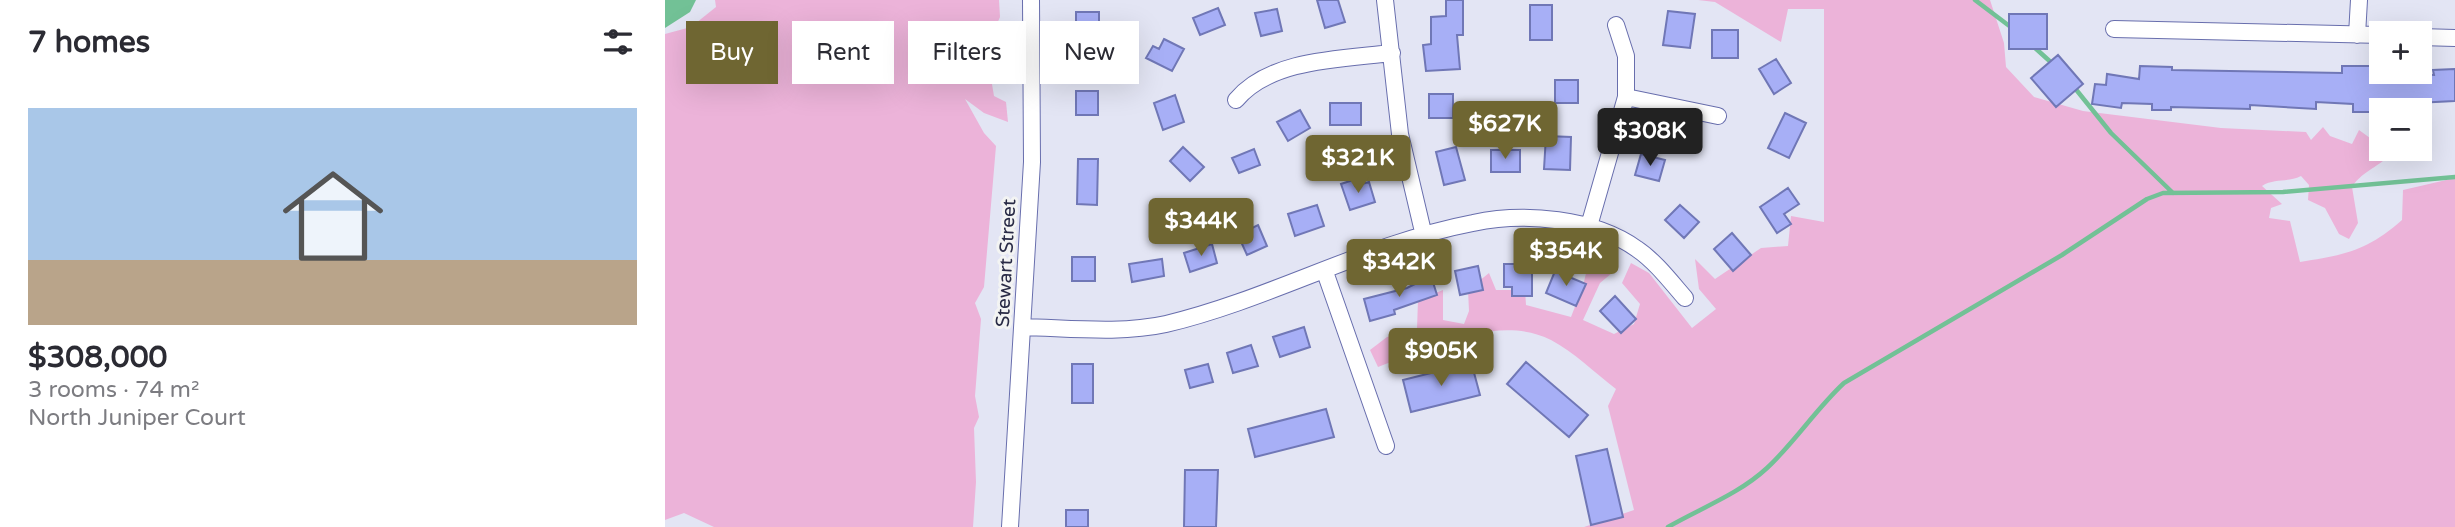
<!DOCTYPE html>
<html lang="en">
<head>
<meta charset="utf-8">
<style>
	:root { --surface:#fff; --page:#f7f7f7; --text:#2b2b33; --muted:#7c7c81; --line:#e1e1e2; --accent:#6f6632 }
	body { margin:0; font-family:"Varela Round",sans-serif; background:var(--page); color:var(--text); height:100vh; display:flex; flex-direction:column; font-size:26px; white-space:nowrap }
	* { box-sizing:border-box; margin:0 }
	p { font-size:23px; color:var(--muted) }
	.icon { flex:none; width:38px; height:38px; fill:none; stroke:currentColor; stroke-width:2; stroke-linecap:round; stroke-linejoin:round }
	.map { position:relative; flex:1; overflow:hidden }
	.panel { display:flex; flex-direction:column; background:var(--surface); width:665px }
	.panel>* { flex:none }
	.hud { position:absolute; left:21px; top:21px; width:665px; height:63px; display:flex; gap:14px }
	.tools { position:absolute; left:1704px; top:21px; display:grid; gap:14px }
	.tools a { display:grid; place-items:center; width:63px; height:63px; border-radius:0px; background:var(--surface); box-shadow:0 7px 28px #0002; font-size:35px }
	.price { position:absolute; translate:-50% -60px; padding:0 16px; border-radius:7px; background:var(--accent); color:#fff; font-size:23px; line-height:46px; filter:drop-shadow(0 2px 4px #0008) }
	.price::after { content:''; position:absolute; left:50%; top:42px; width:21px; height:16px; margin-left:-10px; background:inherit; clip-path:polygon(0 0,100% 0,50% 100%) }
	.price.current { background:#222; color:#fff }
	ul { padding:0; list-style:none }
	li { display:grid; align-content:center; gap:14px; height:371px; padding:0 28px }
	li+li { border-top:2px solid var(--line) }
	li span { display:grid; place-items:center; height:217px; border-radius:0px; color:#555 }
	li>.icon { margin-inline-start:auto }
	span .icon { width:126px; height:126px; fill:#fffc; stroke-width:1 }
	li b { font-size:30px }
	h2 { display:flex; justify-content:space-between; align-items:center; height:84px; padding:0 28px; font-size:30px }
	.chip { padding:0 24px; border-radius:0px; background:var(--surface); box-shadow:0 7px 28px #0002; font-size:24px; line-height:63px }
	.chip.current { background:var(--accent); color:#fff }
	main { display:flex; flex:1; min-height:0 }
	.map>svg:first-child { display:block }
	.green { fill:#ecb3d9 }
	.water { fill:#72c196 }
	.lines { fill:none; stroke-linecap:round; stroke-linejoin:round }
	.stream { stroke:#72c196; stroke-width:4.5 }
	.building { fill:#a7aff6; stroke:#7077b6; stroke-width:2 }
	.street-casing { stroke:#686ead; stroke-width:18 }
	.street { stroke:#fff; stroke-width:16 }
	.labels { text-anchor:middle; stroke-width:6; stroke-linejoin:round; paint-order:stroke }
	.street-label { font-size:19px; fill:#292b46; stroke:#f3f4f3 }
</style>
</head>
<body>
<main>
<section class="panel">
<h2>7 homes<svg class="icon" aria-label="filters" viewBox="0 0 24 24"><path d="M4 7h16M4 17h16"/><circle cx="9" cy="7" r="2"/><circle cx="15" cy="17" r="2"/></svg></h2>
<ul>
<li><span style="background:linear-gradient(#a9c7e8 70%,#b9a48a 0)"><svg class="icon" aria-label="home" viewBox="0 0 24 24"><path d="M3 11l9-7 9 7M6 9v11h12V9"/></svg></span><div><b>$308,000</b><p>3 rooms · 74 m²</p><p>North Juniper Court</p></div></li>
</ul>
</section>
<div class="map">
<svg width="1790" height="527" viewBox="0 0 1790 527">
	<rect width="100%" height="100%" fill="#e3e5f4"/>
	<path class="green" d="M50,0h284l1,17 -8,18 17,14 -2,15 -20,-9 7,41 12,6 2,20 -24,-9 -19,-14 19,34 12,13 -12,141 -9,16 6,16 -6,77 4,21 -5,11 2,54 -3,45h-259l-30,-14 -19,7v-486l26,-7 25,-20z
		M1033,0h292l14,43 2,24 28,30 49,14 138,17 85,4 5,8 12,-13 7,9 22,8 7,-14 11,8h12v11h12c-6,14 -32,21 -42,38l6,36 -9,16 -10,-5 -14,-26 -17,-8 1,-15 -8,-9c-14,7 -26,2 -39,10l20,18 -11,4 -2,10 21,3 10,41c44,-7 67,-11 102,-42l1,-30 52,-12v349h-871l50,-17 -26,-104 8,-17c-21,-16 -42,-37 -65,-49 -53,-27 -123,9 -173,27l-8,-17 17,-13 30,-8 1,-29 25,-10v30l21,4 5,-13 -1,-21 21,-17 7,17h29l1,15 45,12 12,-31 9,-38 16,4 10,16 -18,15 -17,37 31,14 20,-10 6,-20 -18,-21 9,-20 18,10 43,55 24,-19 -17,-20 -4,-30 20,20 46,-31 27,-2 3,-30 33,6v-213h-36l-7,33 -66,-40z"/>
	<path class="water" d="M0,0h31l-6,12 -25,16z"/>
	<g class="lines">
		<path class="stream" d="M1310,0l37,28
			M1369,47l20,18
			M1409,87l37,46 62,60
			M1003,527c33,-19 71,-33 99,-59 28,-26 49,-59 77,-85l218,-128 85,-56 16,-6 120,-1 172,-15"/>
	</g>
	<path class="building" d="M652,0h21l7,22 -20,6z
		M781,0h17v35h-6l3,34 -34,2 -3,-26 8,-1v-27l15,-1z
		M865,5h22v35h-22z
		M553,8l7,17 -25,10 -7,-17z
		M612,9l5,22 -21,5 -6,-23z
		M1003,11l27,3 -5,34 -27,-3z
		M411,12h23v29h-23z
		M1344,14h38v35h-38z
		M1047,30h26v28h-26z
		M499,39l20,10 -12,22 -26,-13 7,-12 6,3z
		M1393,55l25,29 -27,23 -25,-29z
		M1111,59l15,24 -17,11 -15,-25z
		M1475,66l32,1v3l170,3v-7h30v6l62,3 -1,-5 22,-1v32l-39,2v6l-44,-1v4h-19v-8l-37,-2v7l-66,-4v4l-79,-2v3h-19v-6l-30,-1 -1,5 -29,-4 3,-20 11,1 1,-11 32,5z
		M890,80h23v23h-23z
		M411,91h22v24h-22z
		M764,94h24v24h-24z
		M510,95l9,27 -21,8 -9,-27z
		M665,103h31v22h-31z
		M635,110l10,18 -22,13 -11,-19z
		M1120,113l21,10 -17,35 -21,-10z
		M881,136l25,1 -1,33 -26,-1z
		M518,147l21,20 -14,14 -20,-20z
		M791,147l9,33 -21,5 -8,-33z
		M589,149l6,16 -21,8 -7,-15z
		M826,150h29v22h-29z
		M976,154l24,6 -6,21 -24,-6z
		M413,159h20l-1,46 -20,-1z
		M688,180l2,6 14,-4 6,20 -25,8 -9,-26z
		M1123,188l11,16 -15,10 7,10 -14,9 -17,-26z
		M652,205l7,21 -29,10 -7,-22z
		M1015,205l19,17 -15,16 -19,-18z
		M593,225l9,21 -20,9 -9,-20z
		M1067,233l19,22 -18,16 -19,-22z
		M547,244l5,19 -27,9 -6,-19z
		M407,257h23v24h-23z
		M497,259l2,17 -32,6 -3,-18z
		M839,264h28v32h-20v-9h-8z
		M813,266l5,24 -23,5 -5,-24z
		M890,271l31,13 -10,22 -30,-13z
		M766,276l6,19 -43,15 1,4 -25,7 -6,-22 43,-11z
		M950,296l21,23 -15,14 -21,-22z
		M639,327l6,20 -30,10 -7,-20z
		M586,345l7,21 -25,7 -6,-20z
		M861,362l62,53 -19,22 -62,-53z
		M407,364h21v39h-21z
		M543,364l5,18 -23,6 -5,-18z
		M798,365l2,6 8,-2 7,26 -69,17 -8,-32z
		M661,409l8,28 -79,20 -7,-28z
		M942,449l16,68 -32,8 -15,-69z
		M520,470h33l-2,57h-32z
		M401,510h22v17h-22z"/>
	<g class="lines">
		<g class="street-casing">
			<path id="street" d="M720,0l15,134 24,102
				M1449,29l268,6
				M1692,35l2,-35
				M1755,37l35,1
				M961,97l92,19
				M571,100c34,-41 105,-41 156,-47
				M924,226l37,-129v-41l-10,-31
				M660,272l61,174
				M358,327c46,1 98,7 143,-3 105,-25 202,-81 307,-101 51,-11 121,-5 164,26 18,12 34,33 48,49
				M345,527l22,-365 -1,-162"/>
		</g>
		<use href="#street" class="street"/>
	</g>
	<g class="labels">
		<g class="street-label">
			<text transform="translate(340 263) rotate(-87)" y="7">Stewart Street</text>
		</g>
	</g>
</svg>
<div class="tools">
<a>+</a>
<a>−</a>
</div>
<b class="price" style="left:840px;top:161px">$627K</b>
<b class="price current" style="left:985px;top:168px">$308K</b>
<b class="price" style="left:693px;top:195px">$321K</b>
<b class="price" style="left:536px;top:258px">$344K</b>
<b class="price" style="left:901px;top:288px">$354K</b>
<b class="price" style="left:734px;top:299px">$342K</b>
<b class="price" style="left:776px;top:388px">$905K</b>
<div class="hud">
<a class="chip current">Buy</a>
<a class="chip">Rent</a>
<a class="chip">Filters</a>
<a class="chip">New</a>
</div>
</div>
</main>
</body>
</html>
